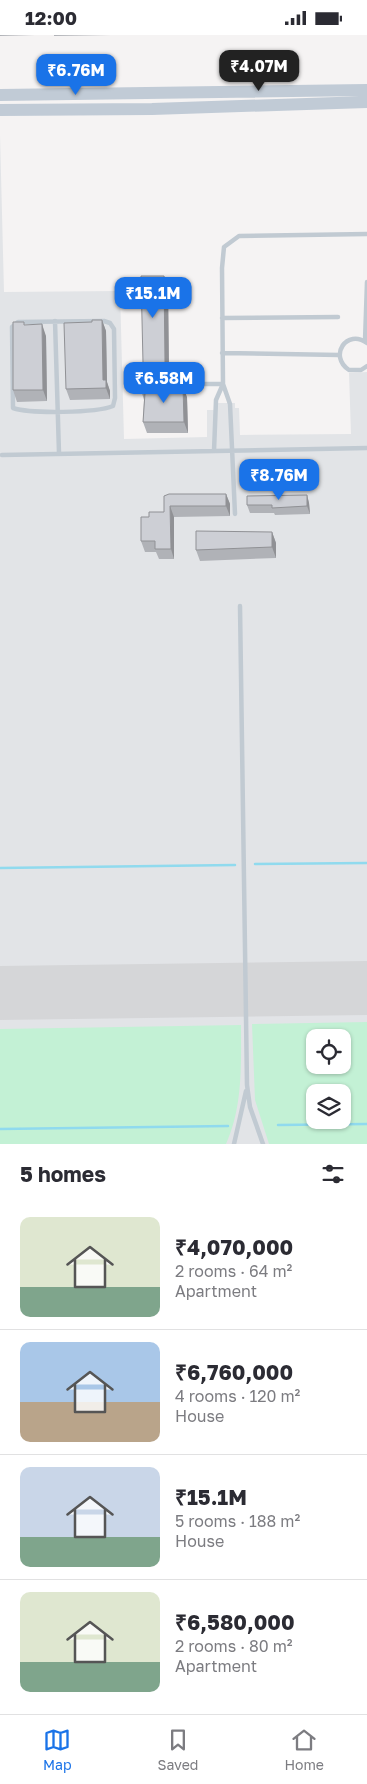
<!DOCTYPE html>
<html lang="en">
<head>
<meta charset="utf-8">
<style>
	:root { --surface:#fff; --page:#f7f7f7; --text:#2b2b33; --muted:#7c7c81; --line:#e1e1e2; --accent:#1a73e8 }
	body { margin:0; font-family:"Golos Text",sans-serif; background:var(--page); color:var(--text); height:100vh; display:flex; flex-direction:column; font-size:19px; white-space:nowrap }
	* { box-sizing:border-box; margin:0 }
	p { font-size:16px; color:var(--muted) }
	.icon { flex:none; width:28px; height:28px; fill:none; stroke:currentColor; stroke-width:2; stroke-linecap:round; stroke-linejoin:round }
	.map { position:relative; height:1109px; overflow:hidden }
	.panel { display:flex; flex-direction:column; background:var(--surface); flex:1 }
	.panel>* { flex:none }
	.buttons { position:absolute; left:306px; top:994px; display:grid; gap:10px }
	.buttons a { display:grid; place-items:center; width:45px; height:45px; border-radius:10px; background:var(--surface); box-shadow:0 1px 4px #0004; font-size:25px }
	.price { position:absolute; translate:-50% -42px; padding:0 11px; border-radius:10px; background:var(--accent); color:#fff; font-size:16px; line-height:32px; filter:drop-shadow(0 1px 2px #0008) }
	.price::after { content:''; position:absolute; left:50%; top:30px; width:15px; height:11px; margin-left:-8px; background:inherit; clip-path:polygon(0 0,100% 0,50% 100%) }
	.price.selected { background:#222; color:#fff }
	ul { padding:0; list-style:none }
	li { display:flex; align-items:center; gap:15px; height:125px; padding:0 20px }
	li+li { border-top:1px solid var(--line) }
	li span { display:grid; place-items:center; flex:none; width:140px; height:100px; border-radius:10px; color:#555 }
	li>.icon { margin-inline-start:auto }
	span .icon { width:60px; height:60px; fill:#fffc; stroke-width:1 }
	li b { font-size:21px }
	h2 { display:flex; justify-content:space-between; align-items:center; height:60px; padding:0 20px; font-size:21px }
	.status { display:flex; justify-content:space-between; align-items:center; height:35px; padding:0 25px; background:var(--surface); direction:ltr }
	.status svg { height:14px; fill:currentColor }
	.menu { display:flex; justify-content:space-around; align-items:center; height:70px; border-top:1px solid var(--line); background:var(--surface); font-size:14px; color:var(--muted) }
	.menu a { display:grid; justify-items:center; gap:2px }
	.menu .selected { color:var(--accent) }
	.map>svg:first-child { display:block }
	.airport { fill:#e2e4e7; fill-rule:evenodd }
	.green { fill:#c3f1d5; fill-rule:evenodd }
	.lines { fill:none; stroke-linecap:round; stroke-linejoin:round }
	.stream { stroke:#90daee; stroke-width:2.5 }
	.runway { stroke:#d5d6d8; stroke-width:54 }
	.lane { stroke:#c1cad2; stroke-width:4.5 }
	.secondary { stroke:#c1cbd6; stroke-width:12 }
	.wall { fill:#b0b2b7 }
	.shaded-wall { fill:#909195 }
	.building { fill:#cdcfd5; stroke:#909195 }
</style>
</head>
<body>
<div class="status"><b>12:00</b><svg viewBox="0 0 49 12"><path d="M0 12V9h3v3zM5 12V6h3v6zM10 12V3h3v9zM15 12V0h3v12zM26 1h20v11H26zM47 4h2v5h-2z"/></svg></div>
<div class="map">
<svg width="367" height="1109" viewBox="0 0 367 1109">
	<rect width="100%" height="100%" fill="#f5f3f3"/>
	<path class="airport" d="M0,100l4,157 116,-1 4,148 83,-2v-27h7l1,-7h20v5h4l1,27 111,-1 -2,-61 18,-1v772h-367zM315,1002h27v28h-27zM315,1058h27v27h-27z"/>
	<path class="green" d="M367,987v122h-98l-14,-44 -3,-76zM315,1002h27v28h-27zM315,1058h27v27h-27z
		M241,990c0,40 2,81 -15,119h-226v-115z"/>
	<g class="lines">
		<path class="stream" d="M255,829l112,-1
			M0,833l235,-3
			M278,1090l89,-1
			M0,1094l228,-3"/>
		<path class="runway" d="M0,958l367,-5"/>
		<path class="lane" d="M222,283l116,-1
			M55,286l4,132
			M104,286l6,2 4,6 1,69 -2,8c-17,7 -82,8 -100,2l-1,-81 6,-5z
			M365,306l2,-59
			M367,308c-20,-15 -39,13 -18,27h12l6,-4
			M222,318l117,2
			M147,349h76
			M214,416l2,-51 7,-16
			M2,420l365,-7
			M235,479l-5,-110 -7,-20 -1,-116 2,-21 15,-11 128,-2
			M240,571l7,479 3,22 13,37
			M234,1109l12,-53"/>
		<path class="secondary" d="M0,60l367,-5
			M0,75l152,-1 215,-7"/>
	</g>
	<path class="wall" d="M0,0h35l-35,1z
		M54,0h57l-57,1z
		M164,241l4,11 1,87h-22l-4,-11z
		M102,285l4,11 1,51 3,9v8l-40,1 -4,-11 26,-67z
		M25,290l21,11 1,65 -30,1 -4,-12z
		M142,358l45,4 1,36h-41l-4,-11 1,-22z
		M226,459l4,10v12l-56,1v42h-15l-3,-7h-11l-4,-11 8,-24 15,-5v-16z
		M307,460l2,8 1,11 -35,1 -1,-2h-24l-3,-8z
		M272,497l4,11v15l-76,3 -4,-11z"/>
	<path class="shaded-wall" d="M164,241l4,11 1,87 -4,-11z
		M102,285l4,11 1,51 3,9v8l-7,-19z
		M42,289l4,12 1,65 -4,-11z
		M183,351l4,11 1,36 -4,-11z
		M226,459l4,10v12l-4,-10z
		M307,460l2,8 1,11 -3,-8z
		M170,471l4,11v42l-3,-10z
		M272,497l4,11v15l-4,-11z"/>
	<path class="building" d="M141,241h23l1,87h-22z
		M92,285h10l1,60h3v8l-40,1 -2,-66 28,-1z
		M13,287h11v3l18,-1 1,66h-30z
		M142,351h41l1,36h-41l2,-29h-3z
		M169,459h57v12h-56l1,43h-16v-8h-14v-24h8v-5h15v-16z
		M307,460v11l-35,2v-3h-25v-9z
		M196,496l76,1v15l-76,3z"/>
</svg>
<div class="buttons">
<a><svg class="icon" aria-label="locate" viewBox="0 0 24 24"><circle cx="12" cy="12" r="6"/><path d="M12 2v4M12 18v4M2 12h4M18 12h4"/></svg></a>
<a><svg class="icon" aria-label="layers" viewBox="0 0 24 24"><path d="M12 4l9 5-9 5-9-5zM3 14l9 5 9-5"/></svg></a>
</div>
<b class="price selected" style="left:259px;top:57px">₹4.07M</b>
<b class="price" style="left:76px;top:61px">₹6.76M</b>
<b class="price" style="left:153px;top:284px">₹15.1M</b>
<b class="price" style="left:164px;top:369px">₹6.58M</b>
<b class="price" style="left:279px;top:466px">₹8.76M</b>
</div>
<section class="panel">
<h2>5 homes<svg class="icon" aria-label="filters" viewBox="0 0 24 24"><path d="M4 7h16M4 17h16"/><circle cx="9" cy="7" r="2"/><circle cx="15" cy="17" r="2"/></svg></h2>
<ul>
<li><span style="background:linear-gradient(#dfe7d0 70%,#7fa58c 0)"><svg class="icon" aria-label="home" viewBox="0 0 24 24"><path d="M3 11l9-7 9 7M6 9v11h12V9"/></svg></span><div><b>₹4,070,000</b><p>2 rooms · 64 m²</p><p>Apartment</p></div></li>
<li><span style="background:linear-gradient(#a9c7e8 60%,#b9a48a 0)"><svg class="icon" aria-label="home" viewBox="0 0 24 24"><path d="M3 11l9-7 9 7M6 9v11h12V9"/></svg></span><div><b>₹6,760,000</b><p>4 rooms · 120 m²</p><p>House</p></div></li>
<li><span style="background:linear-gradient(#c9d6e8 70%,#7fa58c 0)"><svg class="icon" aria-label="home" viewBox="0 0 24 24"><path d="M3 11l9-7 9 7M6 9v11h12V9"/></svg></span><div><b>₹15.1M</b><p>5 rooms · 188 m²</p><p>House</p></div></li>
<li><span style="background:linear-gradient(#dfe7d0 70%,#7fa58c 0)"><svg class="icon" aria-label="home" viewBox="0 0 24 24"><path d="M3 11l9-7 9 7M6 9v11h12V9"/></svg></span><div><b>₹6,580,000</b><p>2 rooms · 80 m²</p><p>Apartment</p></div></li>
</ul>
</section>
<nav class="menu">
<a class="selected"><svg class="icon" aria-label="map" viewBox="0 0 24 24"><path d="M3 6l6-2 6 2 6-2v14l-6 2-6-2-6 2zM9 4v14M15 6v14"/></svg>Map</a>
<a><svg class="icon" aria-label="saved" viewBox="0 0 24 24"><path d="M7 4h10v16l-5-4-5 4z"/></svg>Saved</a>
<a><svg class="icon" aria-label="home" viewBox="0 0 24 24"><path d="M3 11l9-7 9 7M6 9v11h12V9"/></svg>Home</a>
</nav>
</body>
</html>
